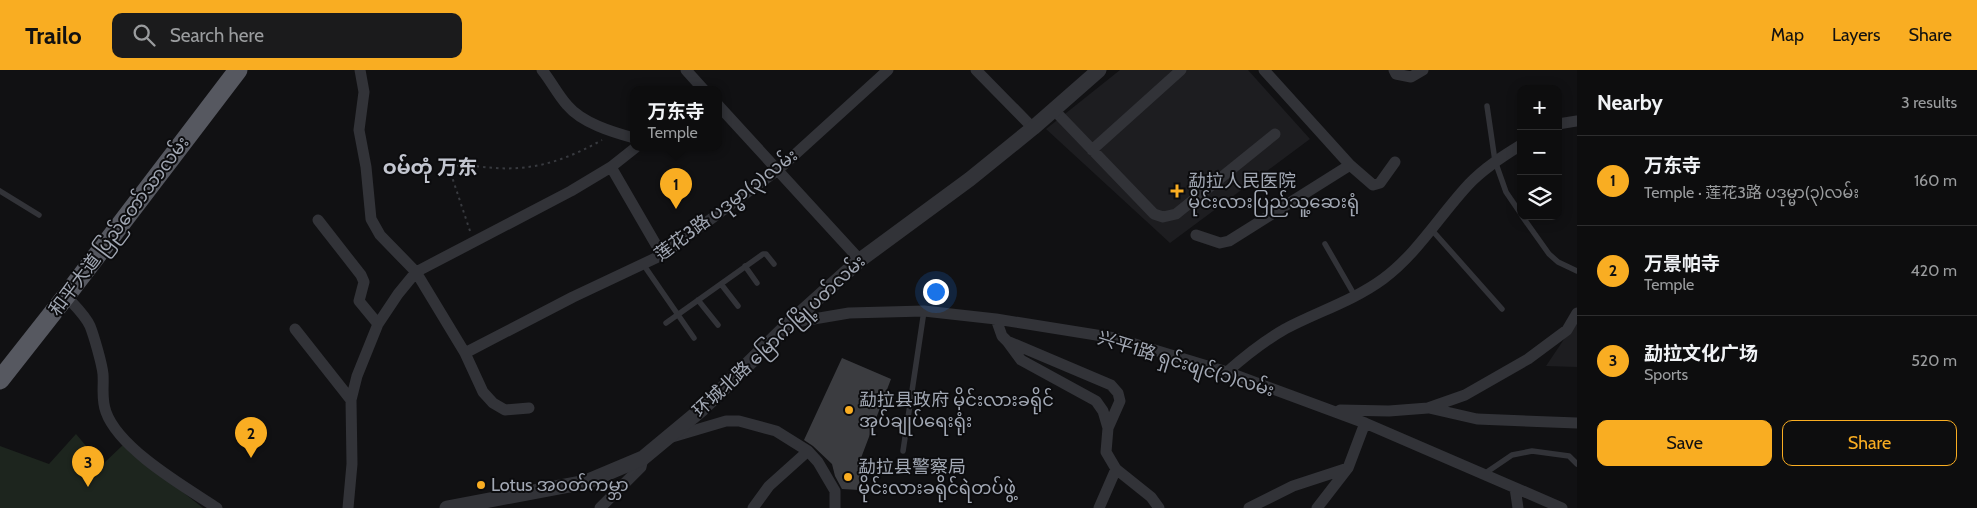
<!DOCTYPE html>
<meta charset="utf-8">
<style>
:root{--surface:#0d0d0e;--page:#1b1b1c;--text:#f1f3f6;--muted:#9a9c9e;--line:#2d2d2e;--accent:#f9ad22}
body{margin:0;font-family:Cabin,"Noto Sans SC","Noto Sans Myanmar",sans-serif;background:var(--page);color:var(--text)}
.controls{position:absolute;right:15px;top:15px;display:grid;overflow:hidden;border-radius:10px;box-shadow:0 2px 12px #0003}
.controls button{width:45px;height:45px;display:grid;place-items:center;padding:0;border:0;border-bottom:1px solid var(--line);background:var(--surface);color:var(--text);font:25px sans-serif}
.you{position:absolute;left:935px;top:221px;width:18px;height:18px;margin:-12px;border:4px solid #fff;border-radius:50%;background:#1a73e8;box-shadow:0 0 0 8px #1a73e833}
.badge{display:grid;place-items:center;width:32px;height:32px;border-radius:50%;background:var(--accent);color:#111;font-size:16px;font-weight:700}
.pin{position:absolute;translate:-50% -41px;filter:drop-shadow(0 1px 2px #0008)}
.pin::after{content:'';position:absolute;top:26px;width:18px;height:15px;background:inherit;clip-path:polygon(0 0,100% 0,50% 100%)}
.popup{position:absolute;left:630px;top:16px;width:92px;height:65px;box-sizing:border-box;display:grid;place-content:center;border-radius:10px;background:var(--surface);filter:drop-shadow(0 1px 4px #0005);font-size:16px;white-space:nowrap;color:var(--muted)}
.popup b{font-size:19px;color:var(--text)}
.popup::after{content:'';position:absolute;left:50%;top:100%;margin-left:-10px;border:10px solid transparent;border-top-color:var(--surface)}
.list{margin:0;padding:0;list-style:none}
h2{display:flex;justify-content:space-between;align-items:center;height:65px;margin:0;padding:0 20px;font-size:21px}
h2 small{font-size:16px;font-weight:400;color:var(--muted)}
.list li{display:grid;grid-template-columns:32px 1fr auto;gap:15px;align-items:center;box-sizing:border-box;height:90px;padding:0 20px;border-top:1px solid var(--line)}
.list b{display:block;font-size:19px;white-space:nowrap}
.list p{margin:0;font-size:16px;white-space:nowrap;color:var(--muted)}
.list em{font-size:16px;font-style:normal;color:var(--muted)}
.actions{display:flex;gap:10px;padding:15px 20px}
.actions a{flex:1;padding:11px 0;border:1px solid var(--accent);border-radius:10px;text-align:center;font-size:18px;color:var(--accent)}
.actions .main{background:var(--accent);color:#111}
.icon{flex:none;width:28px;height:28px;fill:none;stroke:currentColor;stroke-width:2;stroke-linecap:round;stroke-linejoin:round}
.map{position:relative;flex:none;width:1577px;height:438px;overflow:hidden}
header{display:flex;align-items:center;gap:30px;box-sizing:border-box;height:70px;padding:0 25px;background:var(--accent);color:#111}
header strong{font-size:24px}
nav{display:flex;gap:28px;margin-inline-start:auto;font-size:18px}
.search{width:350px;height:45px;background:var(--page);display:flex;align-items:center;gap:12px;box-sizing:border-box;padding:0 18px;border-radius:10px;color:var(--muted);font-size:19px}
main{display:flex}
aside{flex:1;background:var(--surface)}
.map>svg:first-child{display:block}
.built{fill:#1d1d20}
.green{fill:#1d251e}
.building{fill:#3b3c40}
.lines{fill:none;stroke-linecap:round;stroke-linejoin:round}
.path{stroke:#383a3f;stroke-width:2;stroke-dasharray:2.5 4;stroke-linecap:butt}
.service{stroke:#323338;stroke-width:5.5}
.minor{stroke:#323338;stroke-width:11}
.tertiary{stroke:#323338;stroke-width:15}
.trunk{stroke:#565860;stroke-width:19}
.poi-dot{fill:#f9ad22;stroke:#0c0c0e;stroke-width:2}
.labels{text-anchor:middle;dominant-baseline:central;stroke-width:4;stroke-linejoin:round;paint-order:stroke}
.poi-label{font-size:18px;fill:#a2a8b4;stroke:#0c0c0e;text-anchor:start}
.street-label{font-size:18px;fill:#a2a8b4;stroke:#0c0c0e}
.quarter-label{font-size:20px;font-weight:bold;fill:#c3c6d0;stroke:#0c0c0e}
</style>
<header>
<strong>Trailo</strong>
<div class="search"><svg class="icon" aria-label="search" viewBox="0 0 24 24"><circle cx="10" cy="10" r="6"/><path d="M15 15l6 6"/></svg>Search here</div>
<nav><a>Map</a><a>Layers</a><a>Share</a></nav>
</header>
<main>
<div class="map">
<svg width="1577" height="438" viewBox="0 0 1577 438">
<rect width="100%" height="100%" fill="#111113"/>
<path class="built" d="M1120,0h128l62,69 -140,104 -124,-114z
M1577,250v47l-31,-1z"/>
<path class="green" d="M76,364l26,31 21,-20 80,63h-203v-62l49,18z"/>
<path class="building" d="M842,288l49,21 -30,79 -2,32 -17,-1 -7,-13 -3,-12 -19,-18 -9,-6z"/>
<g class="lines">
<path class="path" d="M470,161l-18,-54v-9c11,-5 19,-2 31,-1 11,1 23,2 35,1 31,-2 57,-13 84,-28"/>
<path class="service" d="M1487,36l8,55 11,31 15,22
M0,121l39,24
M1522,146l27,38 9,8 19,9
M1431,159l71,80
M1325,174l30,52
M643,194l51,74
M745,196l12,17
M721,214l17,22
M698,230l20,25
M666,253l97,-69h3l8,10
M903,381l21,-140
M1484,404l28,-19 20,-4 37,5 8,8"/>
<path class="minor" d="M542,0c9,11 16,25 25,35 15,18 45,27 67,33
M686,0l18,20
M976,0l57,58
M1264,0l86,95 23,20 7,-2 15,-21
M1394,0l2,4 15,3 12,-7
M718,35l142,155
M1054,40l100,104 9,3 13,-3 99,-80
M1558,54l19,-3
M1092,80l89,-80
M611,97l51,88
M318,150l43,55 3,7 -5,19 19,23
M1196,165l24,8 9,-2 121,-76
M66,226c8,9 19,19 24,30 4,10 12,38 13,48 1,13 -2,25 3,38 13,37 79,75 111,96
M996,249l6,17 5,5 104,44 7,8 2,8 -12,27 -2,24 10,17 35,28 8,11
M790,253l59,-10 75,-2 72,8 119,19 112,34 138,51 197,85
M295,259l56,71
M1007,271l14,19 75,41 7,10 5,17
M465,283l108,-56 89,-42 117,-86 109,-99
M1227,302c18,-16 37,-31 58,-43 32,-17 68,-28 98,-50 34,-25 57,-64 86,-95 15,-16 34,-28 52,-39
M529,338l-24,2 -12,-7 -10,-11 -18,-39 -49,-81 155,-81 40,-24 24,-19
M1429,338l48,11 100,4
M1340,340l49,1 39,-3 37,-13 63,-36 39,-29 10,-17
M672,367l54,-16h13l37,10 32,20 10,11 17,29v17
M1515,418l3,20
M348,438l4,-44 -1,-64 6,-24 21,-52 20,-30 18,-22 -36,-37 -9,-16 -5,-52 -7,-37 5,-38 -4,-22
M600,438l41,-41 2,-9
M753,438l16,-22 39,-35
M1099,438l17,-39
M1249,438l44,-22 55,-18
M1317,438l31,-40 17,-45"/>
<path class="tertiary" d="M447,438l139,-26 57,-24 59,-49 88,-86 70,-63 110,-81 63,-51 66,-58"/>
<path class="trunk" d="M0,310l66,-84 172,-226"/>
</g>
<g class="poi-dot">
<path d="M1174.5 113.5h5v5h5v5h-5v5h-5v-5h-5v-5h5z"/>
<circle cx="849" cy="340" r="5"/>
<circle cx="848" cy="407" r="5"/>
<circle cx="481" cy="415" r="5"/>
</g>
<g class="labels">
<g class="poi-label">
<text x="1188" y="111">勐拉人民医院<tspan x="1188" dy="21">မိုင်းလားပြည်သူ့ဆေးရုံ</tspan></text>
<text x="859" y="330">勐拉县政府 မိုင်းလားခရိုင်<tspan x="859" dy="21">အုပ်ချုပ်ရေးရုံး</tspan></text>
<text x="858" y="397">勐拉县警察局<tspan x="858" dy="21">မိုင်းလားခရိုင်ရဲတပ်ဖွဲ့</tspan></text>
<text x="491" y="415">Lotus အဝတ်ကမ္ဘာ</text>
</g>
<g class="street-label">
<text transform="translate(726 135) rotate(-37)">莲花3路 ပဒုမ္မာ(၃)လမ်း</text>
<text transform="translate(119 156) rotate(-53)">和平大道 ပြည်တော်သာလမ်း</text>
<text transform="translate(779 266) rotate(-43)">环城北路 မြောက်မြို့ပတ်လမ်း</text>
<text transform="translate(1186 294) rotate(17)">兴平1路 ရှင်းဖျင်(၁)လမ်း</text>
</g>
<g class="quarter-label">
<text x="430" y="97">ဝမ်တုံ 万东</text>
</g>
</g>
</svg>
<div class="controls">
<button>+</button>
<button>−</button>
<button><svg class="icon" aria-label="layers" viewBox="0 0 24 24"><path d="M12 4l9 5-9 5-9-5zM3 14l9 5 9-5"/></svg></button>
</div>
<div class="you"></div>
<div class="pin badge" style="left:676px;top:139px">1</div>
<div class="popup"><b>万东寺</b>Temple</div>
<div class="pin badge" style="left:251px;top:388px">2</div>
<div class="pin badge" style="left:88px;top:417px">3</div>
</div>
<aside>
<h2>Nearby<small>3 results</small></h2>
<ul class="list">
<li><span class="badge">1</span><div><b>万东寺</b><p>Temple · 莲花3路 ပဒုမ္မာ(၃)လမ်း</p></div><em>160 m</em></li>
<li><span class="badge">2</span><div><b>万景帕寺</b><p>Temple</p></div><em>420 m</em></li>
<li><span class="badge">3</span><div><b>勐拉文化广场</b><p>Sports</p></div><em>520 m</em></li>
</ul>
<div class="actions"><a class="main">Save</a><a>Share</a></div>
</aside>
</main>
